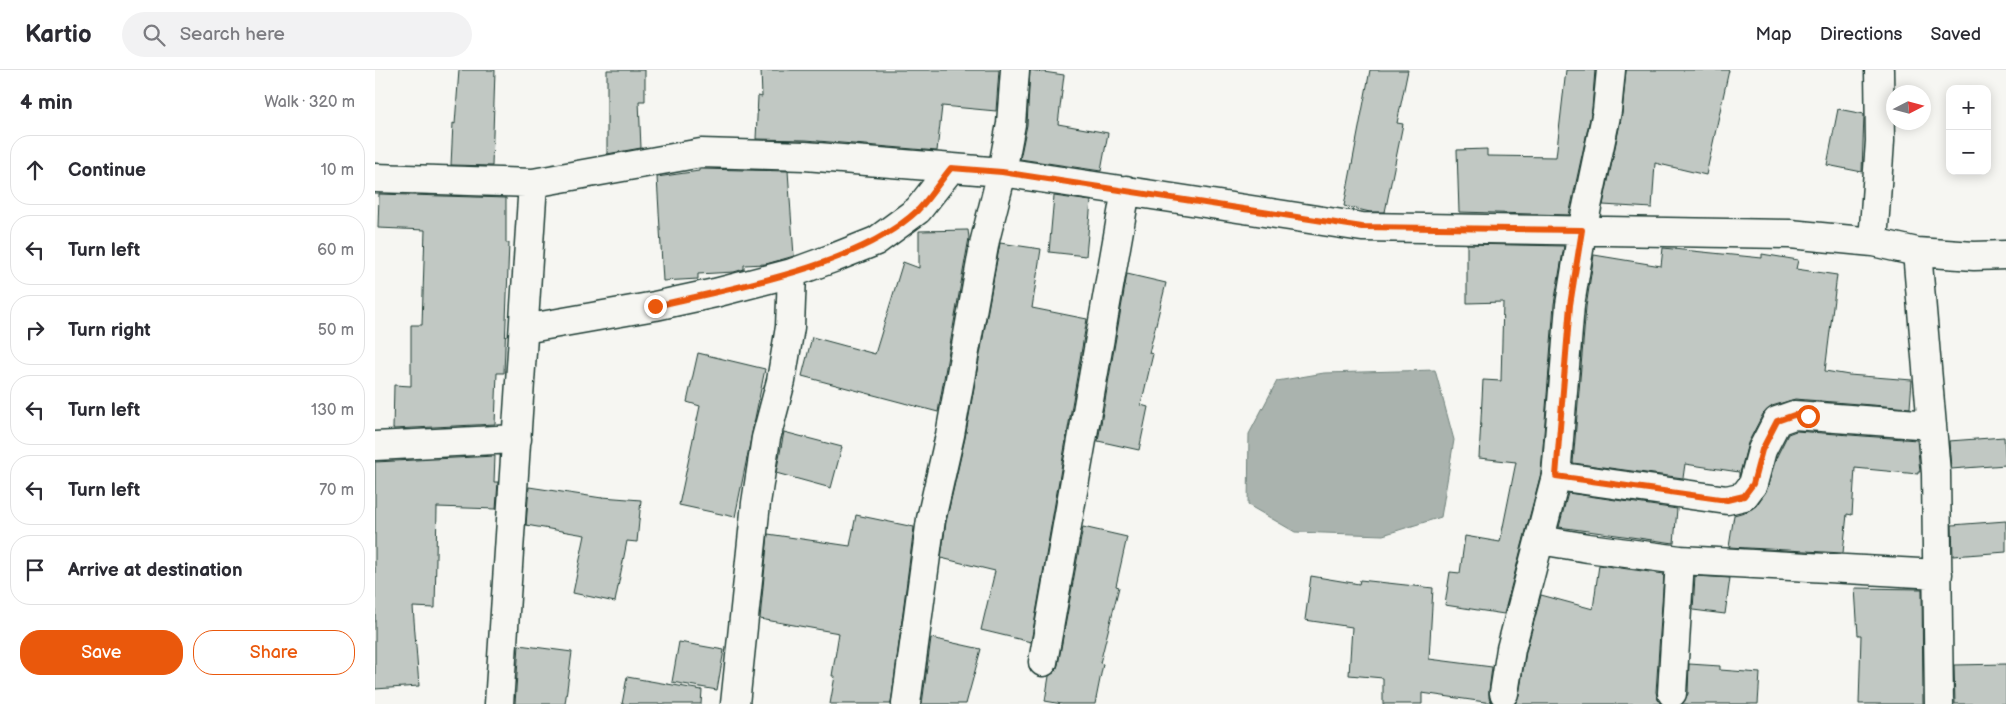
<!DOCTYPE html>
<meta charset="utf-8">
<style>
:root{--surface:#fff;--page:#f2f2f3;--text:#2b2b33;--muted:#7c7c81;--line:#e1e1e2;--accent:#ea580c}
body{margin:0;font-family:"Balsamiq Sans",sans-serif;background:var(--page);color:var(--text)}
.controls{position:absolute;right:15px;top:15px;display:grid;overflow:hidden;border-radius:10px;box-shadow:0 2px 12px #0003}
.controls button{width:45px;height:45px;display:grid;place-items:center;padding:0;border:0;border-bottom:1px solid var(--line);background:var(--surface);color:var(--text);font:25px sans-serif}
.compass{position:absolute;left:1511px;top:15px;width:45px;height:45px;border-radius:50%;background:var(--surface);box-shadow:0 2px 12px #0003;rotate:84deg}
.stop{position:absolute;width:15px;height:15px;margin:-11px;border:4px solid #ea580c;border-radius:50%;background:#fff}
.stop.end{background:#ea580c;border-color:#fff;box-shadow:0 1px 5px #0008}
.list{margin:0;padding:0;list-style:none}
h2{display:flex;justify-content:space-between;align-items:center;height:65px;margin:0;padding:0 20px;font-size:21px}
h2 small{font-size:16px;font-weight:400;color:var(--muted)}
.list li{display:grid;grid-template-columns:32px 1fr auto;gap:15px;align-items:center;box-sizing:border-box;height:70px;margin:0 10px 10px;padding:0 10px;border:1px solid var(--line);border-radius:20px}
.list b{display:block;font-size:19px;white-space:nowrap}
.list em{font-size:16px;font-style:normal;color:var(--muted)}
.actions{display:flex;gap:10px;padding:15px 20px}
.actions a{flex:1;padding:11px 0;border:1px solid var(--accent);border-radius:20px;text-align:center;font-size:18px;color:var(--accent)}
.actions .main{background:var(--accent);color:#fff}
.icon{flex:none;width:28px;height:28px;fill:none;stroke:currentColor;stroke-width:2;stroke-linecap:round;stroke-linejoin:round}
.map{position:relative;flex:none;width:1631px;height:634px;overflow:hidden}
header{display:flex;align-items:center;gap:30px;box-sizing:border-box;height:70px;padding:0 25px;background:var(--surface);border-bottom:1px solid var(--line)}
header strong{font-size:24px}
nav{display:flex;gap:28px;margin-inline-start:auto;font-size:18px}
.search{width:350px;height:45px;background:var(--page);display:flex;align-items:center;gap:12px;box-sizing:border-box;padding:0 18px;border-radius:28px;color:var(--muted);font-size:19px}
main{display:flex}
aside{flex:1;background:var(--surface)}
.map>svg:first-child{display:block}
.water{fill:#aab3ae;stroke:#72847d}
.building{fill:#c1c8c3;stroke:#1f3d34}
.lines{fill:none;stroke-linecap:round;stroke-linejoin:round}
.minor-casing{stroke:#1f3d34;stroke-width:31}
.minor{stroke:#f6f6f2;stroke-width:28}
.route{stroke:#ea580c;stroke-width:6}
</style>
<header>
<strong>Kartio</strong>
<div class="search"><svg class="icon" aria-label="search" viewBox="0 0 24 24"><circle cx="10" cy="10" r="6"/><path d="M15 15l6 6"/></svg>Search here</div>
<nav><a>Map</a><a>Directions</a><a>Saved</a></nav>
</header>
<main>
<aside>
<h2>4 min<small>Walk · 320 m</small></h2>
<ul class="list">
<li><svg class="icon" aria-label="ahead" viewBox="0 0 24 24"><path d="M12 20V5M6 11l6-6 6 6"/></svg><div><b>Continue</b></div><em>10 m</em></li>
<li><svg class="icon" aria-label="left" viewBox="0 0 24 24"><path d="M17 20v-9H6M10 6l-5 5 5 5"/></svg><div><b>Turn left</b></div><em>60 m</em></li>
<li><svg class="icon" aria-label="right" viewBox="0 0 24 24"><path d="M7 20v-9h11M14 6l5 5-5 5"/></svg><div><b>Turn right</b></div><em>50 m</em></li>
<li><svg class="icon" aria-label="left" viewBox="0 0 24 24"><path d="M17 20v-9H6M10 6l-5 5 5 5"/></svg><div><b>Turn left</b></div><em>130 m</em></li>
<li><svg class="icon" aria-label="left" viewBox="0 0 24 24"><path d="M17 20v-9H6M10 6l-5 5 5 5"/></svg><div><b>Turn left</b></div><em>70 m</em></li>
<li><svg class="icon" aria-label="arrive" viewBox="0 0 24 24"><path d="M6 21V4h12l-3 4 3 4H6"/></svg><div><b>Arrive at destination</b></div></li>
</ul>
<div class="actions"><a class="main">Save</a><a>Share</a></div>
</aside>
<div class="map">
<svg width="1631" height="634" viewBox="0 0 1631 634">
<rect width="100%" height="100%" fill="#f6f6f2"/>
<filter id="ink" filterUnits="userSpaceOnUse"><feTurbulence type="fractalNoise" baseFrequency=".02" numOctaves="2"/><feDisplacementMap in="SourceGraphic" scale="10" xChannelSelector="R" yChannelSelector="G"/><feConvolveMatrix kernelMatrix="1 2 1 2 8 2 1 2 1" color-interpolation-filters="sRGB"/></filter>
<g filter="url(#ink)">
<path class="water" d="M1060,300l19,70 -13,77 -58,18 -88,-3 -47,-27 1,-71 28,-53 47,-8z"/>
<path class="building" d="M84,0h36l-3,96 -41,-1 2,-42 2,1z
M232,0h38v31h-6l2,47 -34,6z
M386,0h238l-3,41 -54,-5 -5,45 -131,-11 -50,-1 2,-43 4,1z
M655,0l34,5 -6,49 50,9 -7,38 -81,-12 7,-34z
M995,0h38l-11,53 6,1 -18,88h-15l-26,-6z
M1191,0h29l-3,39 -23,106 -110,-3 -2,-62 30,-1v7l69,1z
M1251,0h103l-23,105 -51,-12 -3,45 -49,-3 19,-91z
M1463,39l26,5 -2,58 -35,-7z
M324,99l89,2 6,85 -28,8 -22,1v4l-10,3 -36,2v5l-35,2 -6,-104 42,-6z
M4,124l127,4v45h3l-5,130h-7l-2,51 -102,5 1,-44 17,1v-61h11l3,-95 -47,-2z
M679,126l37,5 -5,55 -37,-4z
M593,160l1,8 -31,174 -136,-36 10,-39 63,17 28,-92 16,6v-37z
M625,173l41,6 -9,59 55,11 -56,323 -50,-12 14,-59 -54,-13 5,-36 19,-84z
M1092,174l97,2 -10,58 -13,169 -37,141 -59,-9 5,-33 10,1 5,-37 35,6 16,-80 -37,-4 4,-78 18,1 2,-79 -36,1z
M1288,178l99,10v-4l36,6 -2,9 41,6 -12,96 24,4 63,5 -2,28 -115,-9 -23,7 -9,8 -15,29 -9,34v-5l-54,-8 -2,14 -110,-15 13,-156 8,-52 67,11z
M752,204l39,9 -17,70 4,1 -12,51 7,2 -9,43 -41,-9z
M323,283l67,16 -30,148 -56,-12 21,-99 -13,-4z
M1421,361l121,9 3,32h-2v2l-63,-6 -3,47 -5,-1 -4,39 -114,-6 5,-32 14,-4 8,-5 9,-13 12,-37 11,-22z
M409,362l58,15 -11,41 -55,-15z
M1629,367l2,28 -55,4 -2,-28z
M120,386l-1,26h4l-2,27 -59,-2 -2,101 -22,-1 6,79 -44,3v-227z
M154,417l73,11v-1l39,3 -4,42 -10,-1 -12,61 -42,-9 12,-58 -59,-10z
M1193,423l109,16 -3,34 -115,-16z
M481,445l58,12 -23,177h-61l5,-28h-3l7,-43 -79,-14 8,-85 82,12z
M1631,451v31l-53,4 -1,-31z
M708,457l44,10 -11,49 3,1 -19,76 3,1 -8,40h-33l-17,-3 4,-25 6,-4 3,-7z
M1224,495l65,9 -8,118 2,8 3,4h-146l4,-9 7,-43 15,-57 52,14z
M936,506l48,8 1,-4 73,8 -4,71 63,8 -3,24v7l3,5 -70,-10v11h-39v-26l-34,-3 3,-48 -47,-7z
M1320,506l35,2 -5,36 -32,-4z
M1480,518l67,1 1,115h-64l2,-69h-3z
M556,568l50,11 -15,55h-44z
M304,572l45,8 -7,40 -45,-8z
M144,575l53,7 -7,52h-50z
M1314,594l31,2v4l40,3 -2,31h-76l6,-10z
M1631,594v40h-51l-1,-39z
M252,607l75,13 -1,14h-79z"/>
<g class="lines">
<g class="minor-casing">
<path id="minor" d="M0,108l158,5
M1498,172l7,-101 -1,-71
M1542,182l19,221 3,231
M149,259l131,-23 60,-13 77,-20 44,-16 40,-16 42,-31 33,-42
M0,376l142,-7
M1181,406l171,24 17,-4 9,-12 9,-34 15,-29 17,-6 138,10
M1165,470l48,8 92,12 -8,133
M1305,490l258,14
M668,592l83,-472
M1129,623l7,-44 45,-173 14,-171 12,-74 25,-120 4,-41
M124,634l34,-521 168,-30 104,3 197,16 360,55 428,7 83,8 44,10 57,4 32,-1
M360,634l21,-201 10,-65 15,-57 9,-54 2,-54
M531,634l25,-185 19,-84 35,-195 17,-68 9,-48 4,-54"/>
</g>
<use href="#minor" class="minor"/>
</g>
</g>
<g class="lines" filter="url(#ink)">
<path class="route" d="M280,236c79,-18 204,-40 263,-96 12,-12 22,-29 33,-42l51,4 360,55 220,3 -12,75 -14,171 171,24 17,-4 9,-12 9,-34 15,-29 17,-6 14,1"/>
</g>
</svg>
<div class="controls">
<button>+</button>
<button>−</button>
</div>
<svg class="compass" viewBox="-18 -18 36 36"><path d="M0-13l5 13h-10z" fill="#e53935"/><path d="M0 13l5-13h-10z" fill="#7c7c81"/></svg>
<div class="stop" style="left:1433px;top:346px"></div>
<div class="stop end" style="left:280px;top:236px"></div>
</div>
</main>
